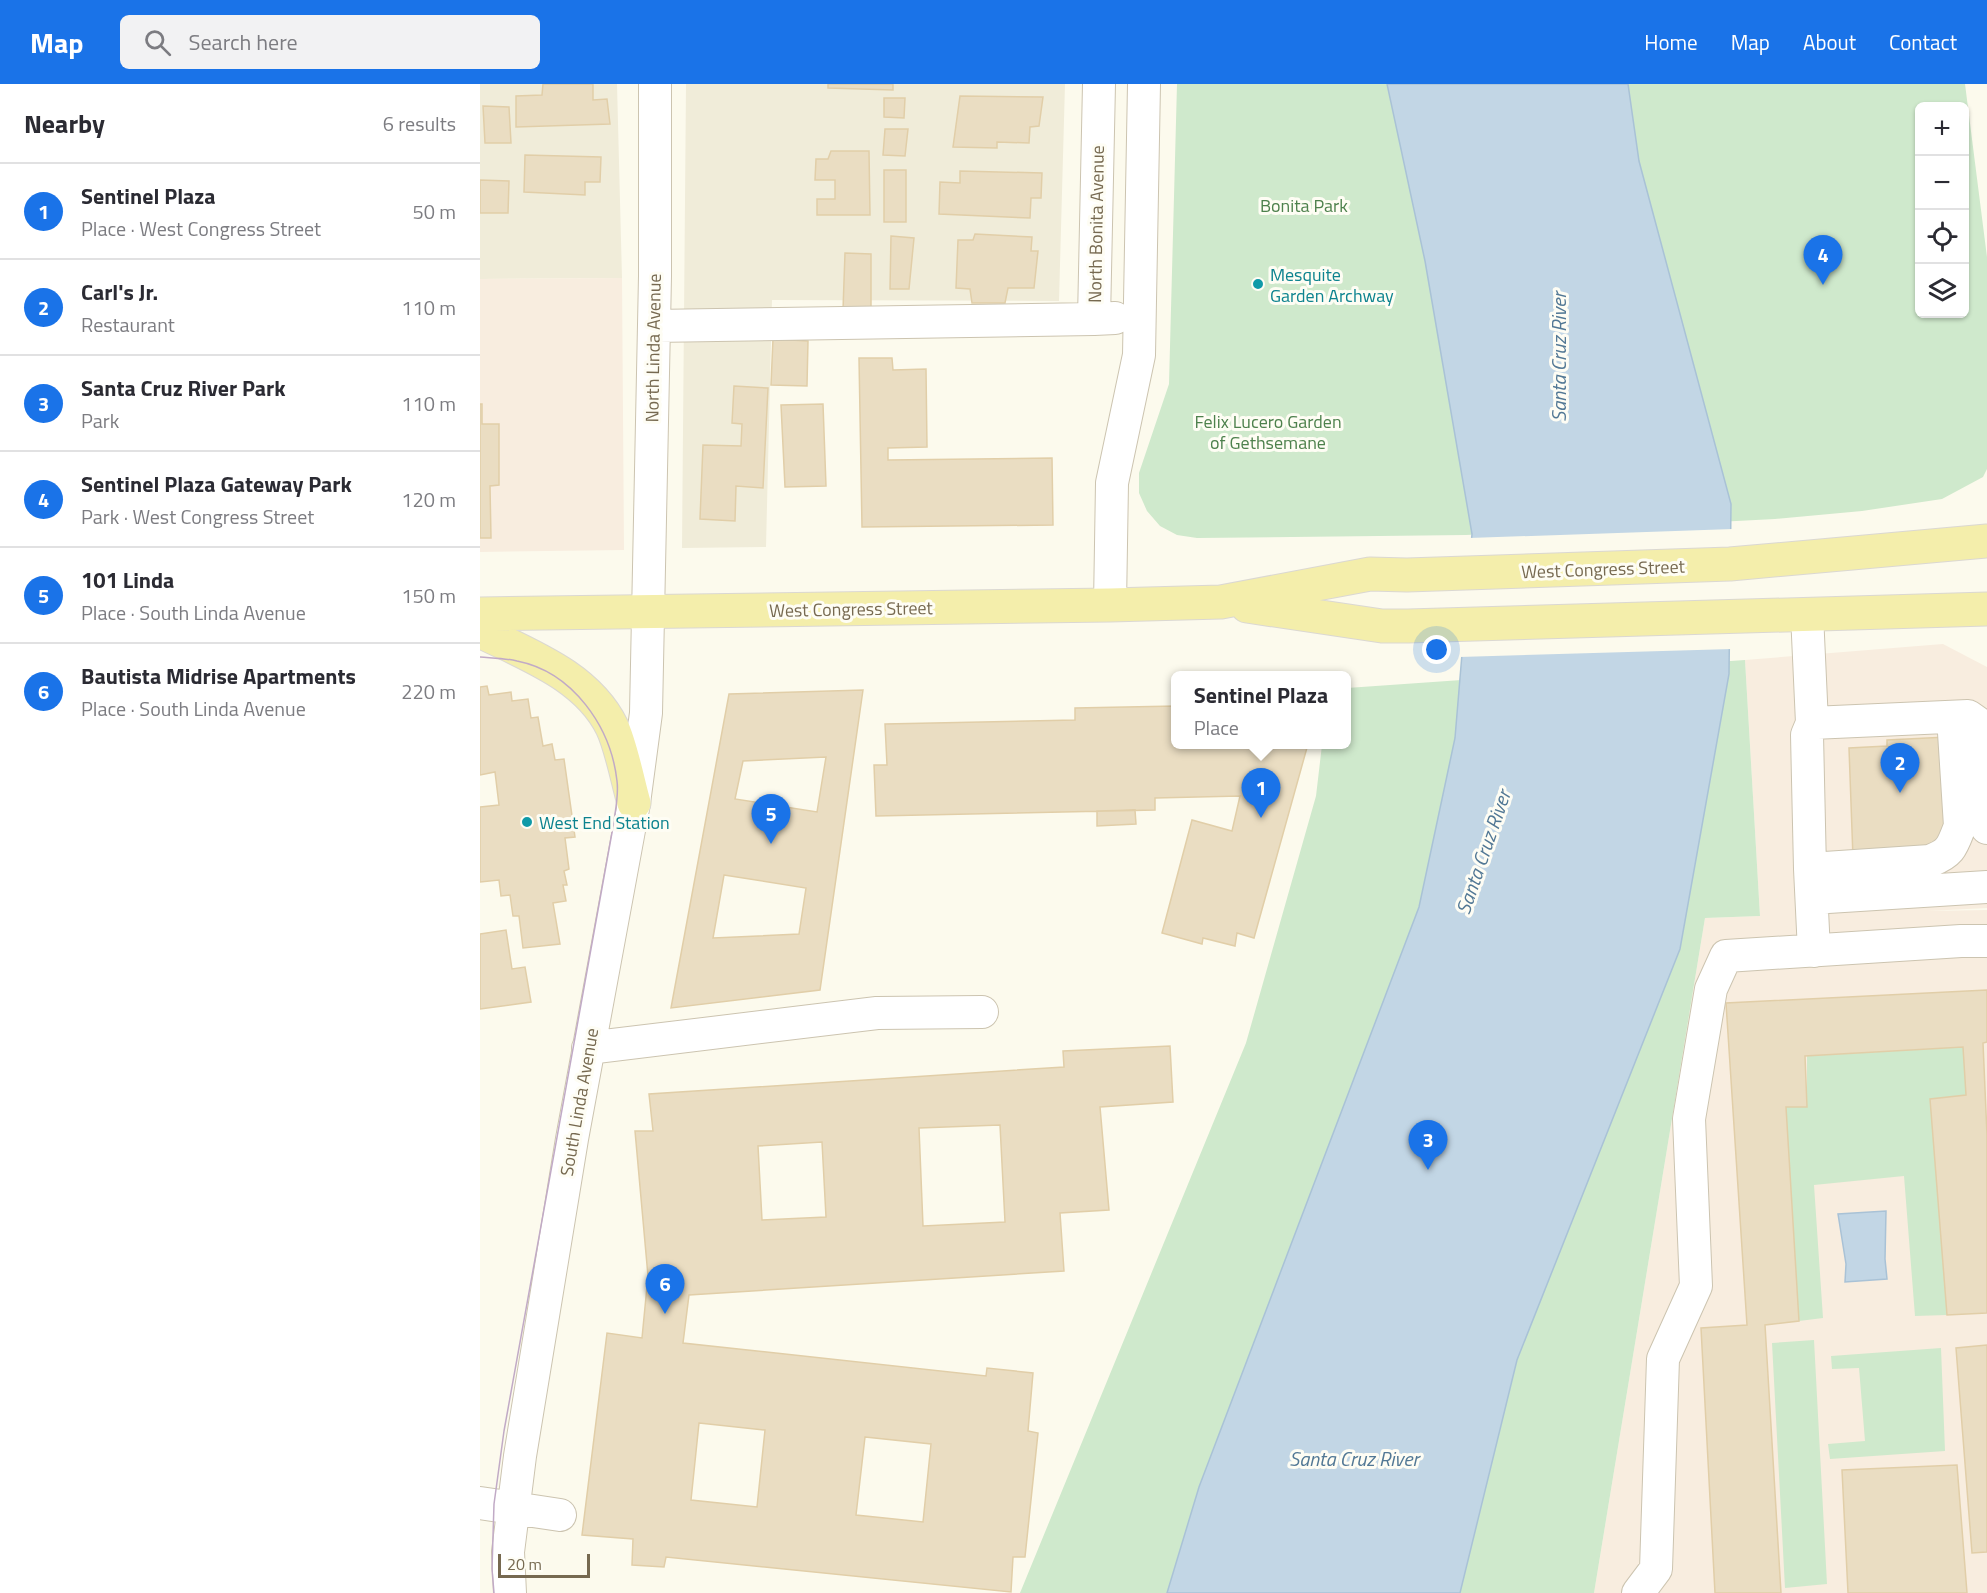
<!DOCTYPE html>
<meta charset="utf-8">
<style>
:root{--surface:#fff;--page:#f2f2f3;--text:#2b2b33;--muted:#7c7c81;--line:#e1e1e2;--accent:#1a73e8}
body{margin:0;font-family:"Titillium Web",sans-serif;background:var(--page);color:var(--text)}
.controls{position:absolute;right:18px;top:18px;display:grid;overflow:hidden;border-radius:9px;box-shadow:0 2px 4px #0004}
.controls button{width:54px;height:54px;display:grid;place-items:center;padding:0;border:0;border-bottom:2px solid var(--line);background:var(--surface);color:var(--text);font:30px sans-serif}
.scale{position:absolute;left:18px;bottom:15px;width:92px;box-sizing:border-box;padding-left:6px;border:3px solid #766950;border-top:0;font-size:16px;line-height:21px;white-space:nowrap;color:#766950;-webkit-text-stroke:4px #fefdf4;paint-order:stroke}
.you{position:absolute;left:957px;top:566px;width:21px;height:21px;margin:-15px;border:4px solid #fff;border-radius:50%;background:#1a73e8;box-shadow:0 0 0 9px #1a73e833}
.badge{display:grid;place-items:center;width:39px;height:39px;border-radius:50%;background:var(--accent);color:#fff;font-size:20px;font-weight:700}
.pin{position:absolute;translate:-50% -50px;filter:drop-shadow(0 2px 3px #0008)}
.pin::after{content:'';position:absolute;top:32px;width:21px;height:18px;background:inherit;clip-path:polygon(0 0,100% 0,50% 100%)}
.popup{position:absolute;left:691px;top:587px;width:180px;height:78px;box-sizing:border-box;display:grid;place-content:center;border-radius:9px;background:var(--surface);filter:drop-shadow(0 2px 4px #0005);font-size:20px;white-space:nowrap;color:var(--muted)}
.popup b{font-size:22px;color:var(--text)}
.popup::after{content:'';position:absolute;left:50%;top:100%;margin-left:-12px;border:12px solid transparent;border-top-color:var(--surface)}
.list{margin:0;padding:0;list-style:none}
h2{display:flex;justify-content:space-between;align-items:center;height:78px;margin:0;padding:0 24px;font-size:26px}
h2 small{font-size:20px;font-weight:400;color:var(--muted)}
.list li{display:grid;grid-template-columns:39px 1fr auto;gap:18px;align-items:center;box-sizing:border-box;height:96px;padding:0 24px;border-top:2px solid var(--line)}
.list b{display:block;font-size:22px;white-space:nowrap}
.list p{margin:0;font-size:20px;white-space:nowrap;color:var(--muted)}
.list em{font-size:20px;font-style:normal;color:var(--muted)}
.icon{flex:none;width:33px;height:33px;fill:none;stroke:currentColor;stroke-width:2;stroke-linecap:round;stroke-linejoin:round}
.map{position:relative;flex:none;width:1507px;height:1509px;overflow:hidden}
header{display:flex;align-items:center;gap:36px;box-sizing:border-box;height:84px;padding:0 30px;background:var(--accent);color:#fff}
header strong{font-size:28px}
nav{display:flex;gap:33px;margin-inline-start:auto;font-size:21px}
.search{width:420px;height:54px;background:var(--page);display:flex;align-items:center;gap:15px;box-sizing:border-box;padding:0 21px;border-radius:9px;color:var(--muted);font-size:22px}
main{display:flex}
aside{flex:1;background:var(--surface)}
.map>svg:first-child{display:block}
.residential{fill:#f0ecd9}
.commercial{fill:#f8eddf}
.green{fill:#cfe9cc;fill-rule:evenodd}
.water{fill:#c2d6e5;stroke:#a9c2d6;stroke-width:1.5}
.pier{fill:#fcfaed}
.building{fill:#eaddc2;stroke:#e1cea8;stroke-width:1.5;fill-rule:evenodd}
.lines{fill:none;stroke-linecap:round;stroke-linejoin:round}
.minor-casing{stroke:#ccc4b0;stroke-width:34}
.major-casing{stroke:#dbd8d2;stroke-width:35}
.minor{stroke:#fff;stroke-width:32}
.major{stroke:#f4eeab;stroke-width:33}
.tram{stroke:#c1aac6;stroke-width:1.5}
.culture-dot{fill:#0f9aa8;stroke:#fefdf4;stroke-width:2}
.labels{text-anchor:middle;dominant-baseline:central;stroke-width:6;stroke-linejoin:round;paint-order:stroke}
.park-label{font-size:18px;fill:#4d814c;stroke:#fefdf4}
.street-label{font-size:18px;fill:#766950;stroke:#fefdf4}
.culture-label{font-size:18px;fill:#0d838f;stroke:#fefdf4;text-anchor:start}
.water-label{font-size:20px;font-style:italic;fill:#527895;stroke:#fefdf4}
</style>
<header>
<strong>Map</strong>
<div class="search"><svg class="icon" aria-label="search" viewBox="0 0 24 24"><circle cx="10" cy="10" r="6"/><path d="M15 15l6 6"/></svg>Search here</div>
<nav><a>Home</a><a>Map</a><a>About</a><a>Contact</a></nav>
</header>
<main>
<aside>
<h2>Nearby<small>6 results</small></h2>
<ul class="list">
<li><span class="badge">1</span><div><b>Sentinel Plaza</b><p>Place · West Congress Street</p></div><em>50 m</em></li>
<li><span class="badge">2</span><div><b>Carl's Jr.</b><p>Restaurant</p></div><em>110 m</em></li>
<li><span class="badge">3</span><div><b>Santa Cruz River Park</b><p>Park</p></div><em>110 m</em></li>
<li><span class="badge">4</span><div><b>Sentinel Plaza Gateway Park</b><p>Park · West Congress Street</p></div><em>120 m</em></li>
<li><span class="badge">5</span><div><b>101 Linda</b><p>Place · South Linda Avenue</p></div><em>150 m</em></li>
<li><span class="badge">6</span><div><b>Bautista Midrise Apartments</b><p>Place · South Linda Avenue</p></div><em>220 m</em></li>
</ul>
</aside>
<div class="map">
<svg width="1507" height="1509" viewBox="0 0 1507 1509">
<rect width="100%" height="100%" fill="#fcfaed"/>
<path class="residential" d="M0,0h137l5,194 -142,1z
M206,0h379l-6,217 -287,-1 -6,247 -84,1z"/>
<path class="commercial" d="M142,194l2,272 -144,2v-273z
M1463,560l44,23v241l-60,3 60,-1v683h-393l111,-675 55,-2 -15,-256z"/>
<path class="green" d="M697,0h788l22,173v212l-4,8 -41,22 -80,12 -87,8 -309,16 -269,3 -20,-3 -17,-9 -13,-15 -8,-18v-20l30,-89zM1440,22h44v208h-44z
M1265,576l15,256 -55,2 -111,675h-574l226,-550 70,-247 6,-51 24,-1 1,-56z
M1483,963l3,48 -35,4 16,216 -32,1 -11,-140 -90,9 9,133 -24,3 -13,-214 21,-1v-50z
M1334,1256l13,244 -42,4 -13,-245z
M1461,1264l4,103 -115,8 -2,-15 37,-3 -6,-73 -27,1 -1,-13z"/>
<path class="water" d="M907,0h241l11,77 92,343 -2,170 -49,275 -163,411 -57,233h-293l32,-106 220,-580 36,-169 17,-204 -47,-273z
M1406,1127l-1,48 2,20 -42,3 1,-18 -8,-50z"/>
<path class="pier" d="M1253,445l-1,120 -273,8 10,-119z"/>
<path class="building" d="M63,0h50v16l14,-1 3,25 -94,3v-31l26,-1z
M348,0h65v6l-65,-2z
M480,12l83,1 -4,29 -9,1 -1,16 -32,-1v6l-44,-1z
M404,14h21l-1,20 -20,-1z
M3,22l26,1 2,36h-26z
M405,45h23l-3,27 -22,-1z
M351,67h38l1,64h-53v-16h18v-19h-20l1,-21h12z
M45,71l76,2 -1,25h-15v13l-61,-3z
M404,86h22v52h-22z
M480,87l82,2 -1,25h-10l-1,20 -91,-4 1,-32 20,1z
M0,96l29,1 -1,32h-28z
M495,150l57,3 -1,14h7l-4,37h-26l-3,15h-33l-2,-14 -14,-1 2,-48h15z
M411,152l23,2 -5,51h-19z
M365,169l26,1v57l-28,-1z
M293,255l35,2 -1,45 -36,-1z
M379,274h33l1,12 33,-1 1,78 -39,1v12l164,-2 1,67 -191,2z
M254,302l34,2 -5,100 -27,-2 -1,35 -35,-2 3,-74 38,1 1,-22 -10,-1z
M0,320h2v20h17v61l-9,1 1,52h-11z
M343,320l3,82 -41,1 -4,-82z
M7,602l2,9 22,-3 1,9 16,-2 3,19 7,-1 5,29 9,-2 3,16 9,-1 11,78 -10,1 4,31 -5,2 3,14h-4l3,16 -13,2 7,41 -37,4 -4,-32h-6l-3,-21 -9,1 -2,-16 -19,2v-75l19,-2 -4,-33 -15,3v-88z
M383,606l-43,300 -149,18 58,-314zM346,673l-9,55 -82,-13 8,-38zM244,791l82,13 -7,46 -86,4z
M696,622v38h132l-54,194 -17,-5 -2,13 -32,-8 -1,6 -40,-11 30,-113 40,11 8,-35 -85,2v12l-279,6 -2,-51h13l-2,-41 190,-4v-12z
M1467,653l-3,102 -3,12 -88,7 -4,-110 38,-2v-6z
M655,726l1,14 -39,2v-15z
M26,846l6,39 13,-2 6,35 -51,7v-75z
M1507,906v52l-4,1 4,92v178l-40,2 -17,-216 36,-4 -3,-48 -158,9 2,51h-21l13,214 -34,4 16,268h-66l-14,-265 46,-3 -21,-322z
M690,962l3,56 -73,5 9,103 -49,3 4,58 -375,24 -6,48 303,33 1,-8 46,5 -5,58 10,2 -13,124h-12l-2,35 -345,-35 -2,10 -32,-2 1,-26 -51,-4 25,-202 35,5 6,-62 -13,-145h18l-4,-37 415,-27 -1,-16zM520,1041l5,97 -82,4 -4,-98zM342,1058l4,75 -64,3 -4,-74zM219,1339l66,7 -8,77 -66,-7zM385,1353l66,7 -8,78 -67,-7z
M1507,1261v207l-15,1 -16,-205z
M1477,1381l10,128h-119l-6,-123z"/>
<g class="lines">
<g class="minor-casing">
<path id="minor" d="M619,0l-5,235 21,-1
M174,242l440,-7
M630,521l2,-122 27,-128 5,-271
M1327,530l5,109 -5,12 3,134 4,82
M1332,639l156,-7 13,9 6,103
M1330,785l120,-8c21,-8 22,-14 30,-35l-7,-109
M1332,814l175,-11
M108,964l289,-35 105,-1
M0,1419l80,12
M30,1509l-2,-41 12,-96 52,-317 62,-336 12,-90 9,-437v-192
M1158,1509l18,-24 7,-210 33,-73 -7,-167 22,-130 15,-33 235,-15h26"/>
</g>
<g class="major-casing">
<path id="major" d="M767,522l135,20h26l579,-17
M0,530l630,-9 111,-3 149,-28 37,1 323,-11 257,-23
M0,547c48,24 107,45 132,96 9,18 16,55 22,76"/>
</g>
<use href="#minor" class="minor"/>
<use href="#major" class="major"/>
<path class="tram" d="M0,573c12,1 25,1 37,4 56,11 94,66 100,120 2,15 -2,31 -4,46l-109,604 -10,73 -2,65 2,24"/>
</g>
<g class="culture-dot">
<circle cx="778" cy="200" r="6"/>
<circle cx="47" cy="738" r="6"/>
</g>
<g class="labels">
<g class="park-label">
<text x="824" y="121">Bonita Park</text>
<text x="788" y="337">Felix Lucero Garden<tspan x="788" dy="21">of Gethsemane</tspan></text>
</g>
<g class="street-label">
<text transform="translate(616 140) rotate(-89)">North Bonita Avenue</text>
<text transform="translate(173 264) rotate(-89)">North Linda Avenue</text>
<text transform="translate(1123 485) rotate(-2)">West Congress Street</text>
<text transform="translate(371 525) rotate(-1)">West Congress Street</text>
<text transform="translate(99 1018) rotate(-80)">South Linda Avenue</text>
</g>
<g class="culture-label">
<text x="790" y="190">Mesquite<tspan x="790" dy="21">Garden Archway</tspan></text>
<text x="59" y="738">West End Station</text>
</g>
<g class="water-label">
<text transform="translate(1078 273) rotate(-90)">Santa Cruz River</text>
<text transform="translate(1003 768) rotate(-71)">Santa Cruz River</text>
<text x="874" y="1374">Santa Cruz River</text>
</g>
</g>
</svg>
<div class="controls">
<button>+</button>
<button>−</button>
<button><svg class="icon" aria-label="locate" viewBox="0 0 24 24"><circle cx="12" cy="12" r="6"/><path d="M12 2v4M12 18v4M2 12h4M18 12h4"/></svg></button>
<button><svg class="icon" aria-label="layers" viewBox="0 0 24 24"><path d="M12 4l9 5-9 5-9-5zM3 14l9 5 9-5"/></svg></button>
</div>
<div class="scale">20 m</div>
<div class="you"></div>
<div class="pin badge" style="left:781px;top:734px">1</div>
<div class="popup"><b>Sentinel Plaza</b>Place</div>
<div class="pin badge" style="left:1420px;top:709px">2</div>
<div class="pin badge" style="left:948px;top:1086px">3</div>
<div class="pin badge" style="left:1343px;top:201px">4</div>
<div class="pin badge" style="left:291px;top:760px">5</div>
<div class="pin badge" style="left:185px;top:1230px">6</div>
</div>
</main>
